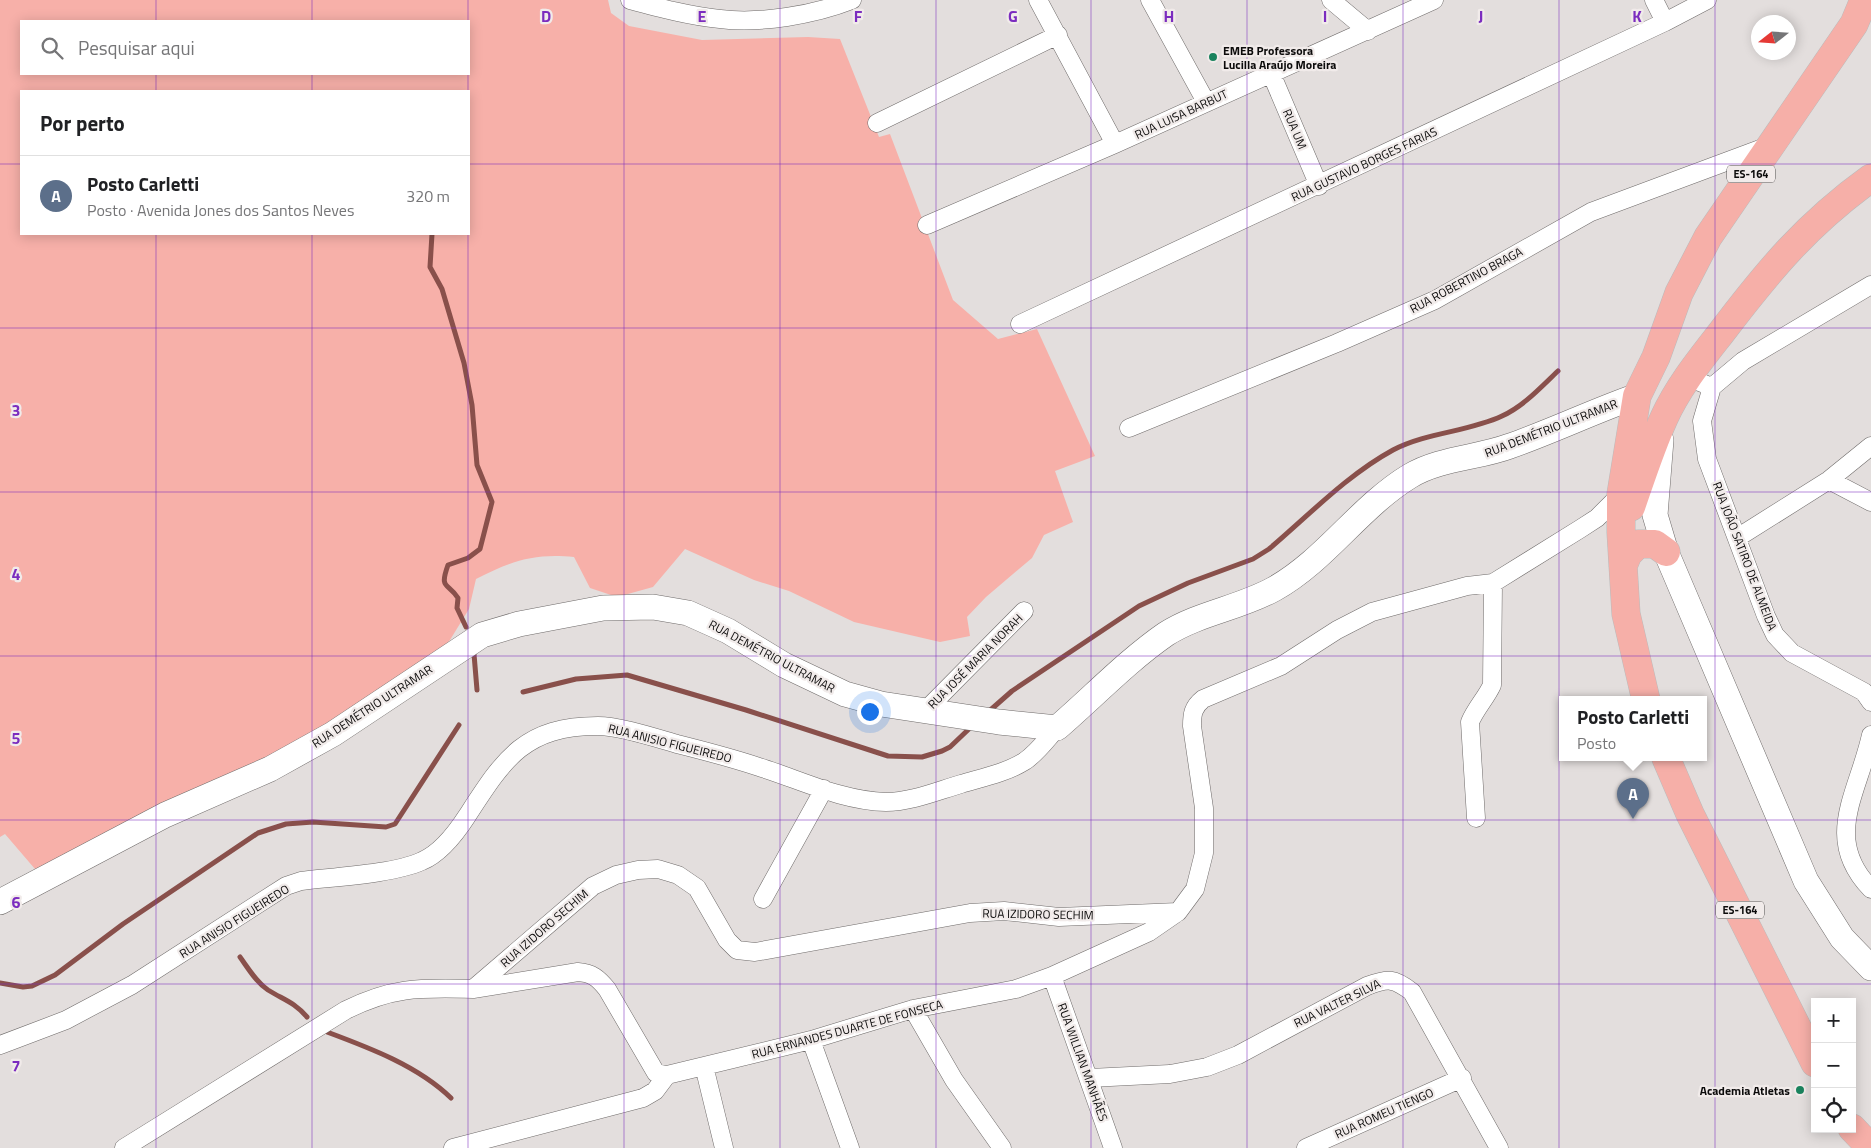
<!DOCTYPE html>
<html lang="pt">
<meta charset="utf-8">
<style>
:root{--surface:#fff;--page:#f6f6f6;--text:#202124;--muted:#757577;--line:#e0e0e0;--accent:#7c3aed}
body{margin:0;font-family:"Titillium Web",sans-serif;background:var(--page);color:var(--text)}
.controls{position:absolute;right:15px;bottom:15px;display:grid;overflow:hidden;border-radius:0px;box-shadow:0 2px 12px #0003}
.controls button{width:45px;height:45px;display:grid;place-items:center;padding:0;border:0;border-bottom:1px solid var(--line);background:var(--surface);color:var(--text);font:25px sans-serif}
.compass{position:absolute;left:1751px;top:15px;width:45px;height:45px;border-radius:50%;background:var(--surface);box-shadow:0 2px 12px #0003;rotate:253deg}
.you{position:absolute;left:869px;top:711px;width:18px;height:18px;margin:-12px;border:4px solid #fff;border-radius:50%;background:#1a73e8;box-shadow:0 0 0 8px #1a73e833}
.badge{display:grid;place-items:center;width:32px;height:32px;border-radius:50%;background:var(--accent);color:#fff;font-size:16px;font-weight:700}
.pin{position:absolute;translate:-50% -41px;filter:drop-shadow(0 1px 2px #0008)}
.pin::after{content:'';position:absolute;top:26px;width:18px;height:15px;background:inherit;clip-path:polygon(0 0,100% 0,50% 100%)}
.popup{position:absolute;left:1559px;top:696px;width:148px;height:65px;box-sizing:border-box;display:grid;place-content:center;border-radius:0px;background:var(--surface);filter:drop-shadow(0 1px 4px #0005);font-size:16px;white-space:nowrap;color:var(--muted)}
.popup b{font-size:19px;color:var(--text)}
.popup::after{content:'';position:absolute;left:50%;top:100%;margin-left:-10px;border:10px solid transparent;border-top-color:var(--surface)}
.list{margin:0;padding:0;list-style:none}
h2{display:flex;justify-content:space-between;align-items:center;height:65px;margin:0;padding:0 20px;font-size:21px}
h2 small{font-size:16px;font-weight:400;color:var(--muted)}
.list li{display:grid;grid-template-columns:32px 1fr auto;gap:15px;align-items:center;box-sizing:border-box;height:80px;padding:0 20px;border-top:1px solid var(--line)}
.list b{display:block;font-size:19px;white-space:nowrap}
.list p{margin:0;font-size:16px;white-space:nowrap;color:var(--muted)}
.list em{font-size:16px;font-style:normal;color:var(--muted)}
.icon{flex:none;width:28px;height:28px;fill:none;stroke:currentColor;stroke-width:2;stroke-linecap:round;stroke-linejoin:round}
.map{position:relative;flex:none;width:1871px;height:1148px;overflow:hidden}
.search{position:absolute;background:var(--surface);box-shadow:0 2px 12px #0003;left:20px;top:20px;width:450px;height:55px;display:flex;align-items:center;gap:12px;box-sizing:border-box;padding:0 18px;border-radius:0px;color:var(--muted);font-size:19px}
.panel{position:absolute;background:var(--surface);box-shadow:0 2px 12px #0003;left:20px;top:90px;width:450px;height:145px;border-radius:0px}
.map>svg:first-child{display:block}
.green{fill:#f7b0a9;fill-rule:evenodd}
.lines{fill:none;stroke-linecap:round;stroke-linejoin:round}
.stream{stroke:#89504b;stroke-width:5}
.street-casing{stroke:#6f6b6a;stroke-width:19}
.secondary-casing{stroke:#6f6b6a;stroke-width:26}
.highway-casing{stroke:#bbb;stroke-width:29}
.street{stroke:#fff;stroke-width:18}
.secondary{stroke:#fff;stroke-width:25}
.highway{stroke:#f6afa8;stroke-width:28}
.grid{fill:none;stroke:#7b2cbf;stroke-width:1;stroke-opacity:0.55}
.poi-dot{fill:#1a835e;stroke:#f1ebea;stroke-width:2}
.labels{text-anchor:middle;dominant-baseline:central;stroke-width:4.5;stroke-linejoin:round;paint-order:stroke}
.shield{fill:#f1ebea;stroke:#514e4e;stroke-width:1}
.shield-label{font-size:11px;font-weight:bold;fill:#0c0b0b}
.poi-label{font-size:12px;font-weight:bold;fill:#0c0b0b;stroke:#f1ebea;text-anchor:start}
.street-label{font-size:12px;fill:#0c0b0b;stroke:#f1ebea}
.grid-label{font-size:16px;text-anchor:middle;font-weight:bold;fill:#7b2cbf;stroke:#f1ebea;stroke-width:4.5;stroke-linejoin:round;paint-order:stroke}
</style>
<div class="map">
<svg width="1871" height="1148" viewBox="0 0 1871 1148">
<rect width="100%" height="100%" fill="#e3dedd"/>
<path class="green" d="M0,0h608l3,13 18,13 73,14 106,-3 32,2 39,98 11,-3 63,166 45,39 39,-10 58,127 -40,15 18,51 -29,13 -12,23 -46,39 -19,20 3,19 -30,6 -86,-20 -65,-31 -35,-11 -69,-31 -32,38 -36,10 -27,-9 -16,-31c-40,-4 -63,4 -98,22l-7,30 -19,31 -30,33 -144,86 -221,103 -20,7 -30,-35 -5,3zM21,21h448v53h-448zM21,91h448v143h-448z"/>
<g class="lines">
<path class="stream" d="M432,234l-2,33 12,22 22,74 8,42 5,60 15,37 -12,47 -12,9 -20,7c-9,25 0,17 10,33l-1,10 9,19
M474,654l3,36
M523,692l53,-13 51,-4 119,35 142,46 34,1 20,-6 8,-4 21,-20
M987,713l25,-22 127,-85 49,-23 65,-24 16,-10c39,-33 78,-74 124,-99 35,-18 75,-18 109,-34 22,-10 39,-29 56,-45
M240,957c8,11 16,25 28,33 16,10 26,12 39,27
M0,983l23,4 9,-1 23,-11 68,-51 135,-91 28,-9 27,-2 73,5 9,-3 64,-99
M327,1032c43,16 91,34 124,66"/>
<g class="street-casing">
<path id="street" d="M630,0c30,8 60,16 90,19 40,5 94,-4 132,-19
M1038,0l77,144
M1150,0l56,102
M1331,0l37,31
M1654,0l11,22
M1271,73l48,113
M877,123l181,-88
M927,225l188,-81 319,-144
M1020,324l645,-302 42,-22
M1687,377l25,10 -10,34 5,38 59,157 9,19 17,18 72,39 7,10
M1712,387l31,-26 128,-76
M1129,428l208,-85 98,-43 156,-88 180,-67
M1829,480l42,22
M1737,538l92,-58 42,-34
M925,711l99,-100
M1871,735c-13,59 -49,103 0,154
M1476,818l-6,-96c6,-14 16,-24 22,-37l1,-102
M763,899l61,-110
M1052,976l61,172
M473,989l105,-17c14,1 20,6 29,17l49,84 11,2 144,-35 102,-31 103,-20 36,-13 97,-44 29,-20 17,-23 9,-36v-45l-12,-82c0,-12 1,-19 11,-27l78,-33 56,-36 35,-18 95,-26 26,-3 87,-54 17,-11 24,-24
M913,1009l41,71 48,68
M811,1040l39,108
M0,1045l66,-25 66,-35 154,-99 15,-5c32,-4 93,-7 121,-20 19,-8 34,-28 45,-45 37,-57 57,-90 131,-90 22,0 58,12 79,18 28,7 55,14 82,23 42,13 83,34 127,35 25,0 51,-11 75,-18 20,-6 45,-11 64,-23 13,-9 22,-22 32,-33
M704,1066l20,82
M1090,1078l80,-4 37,-7 31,-12 129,-69c21,-8 27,-8 45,6l87,156
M124,1148l222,-138c48,-24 75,-22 127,-21l120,-103 23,-11 22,-5 20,-1 20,6 19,13 30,52 10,10 18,2 215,-39 34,-2 55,6 119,-5
M453,1148l190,-50 12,-7 12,-16
M1306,1148l156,-70"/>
</g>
<g class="secondary-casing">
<path id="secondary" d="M1661,440l-6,75 11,37 140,329 36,57 29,30
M0,902l165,-87 105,-46 63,-35 149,-99 37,-11 84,-16 50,-1 35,6 40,18 56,34 61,29 36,10 118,18 58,6c36,-31 70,-67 109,-94 33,-21 74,-26 108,-45 52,-29 85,-82 136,-113 30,-18 68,-18 100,-30 43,-15 84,-35 127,-50"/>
</g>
<g class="highway-casing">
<path id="highway" d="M1631,507c10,-29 20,-60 33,-89 14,-31 36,-58 57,-85 47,-62 86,-109 150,-155
M1623,566l5,-12 10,-10h17l11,8
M1646,700l-20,-86 -5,-82v-38l16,-98 19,-39 23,-64 29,-56 146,-213 10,-24
M1666,758l24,56 125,249
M1852,1128l19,20"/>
</g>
<use href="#street" class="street"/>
<use href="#secondary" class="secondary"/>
<use href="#highway" class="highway"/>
</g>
<path class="grid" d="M156,0v21M312,0v21M468,0v21M624,0v1148M780,0v1148M936,0v1148M1091,0v1148M1247,0v1148M1403,0v1148M1559,0v1148M1715,0v1148M156,74v17M312,74v17M468,74v17M0,164h21M469,164h1402M156,234v914M312,234v914M468,234v914M0,328h1871M0,492h1871M0,656h1871M0,820h1871M0,984h1871"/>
<g class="poi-dot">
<circle cx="1213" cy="57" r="5"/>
<circle cx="1800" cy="1090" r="5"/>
</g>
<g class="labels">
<g class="shield">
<rect x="1727" y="165.5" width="48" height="17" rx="4"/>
<rect x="1716" y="901.5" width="48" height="17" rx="4"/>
</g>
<g class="shield-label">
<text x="1751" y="174">ES-164</text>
<text x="1740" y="910">ES-164</text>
</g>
<g class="poi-label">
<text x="1223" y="50">EMEB Professora<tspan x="1223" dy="14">Lucilla Araújo Moreira</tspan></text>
<text x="1790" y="1090" text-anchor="end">Academia Atletas</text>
</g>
<g class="street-label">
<text transform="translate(1181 114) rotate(-25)">RUA LUISA BARBUT</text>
<text transform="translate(1295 129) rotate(67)">RUA UM</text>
<text transform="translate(1364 164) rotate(-25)">RUA GUSTAVO BORGES FARIAS</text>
<text transform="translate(1466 280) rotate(-28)">RUA ROBERTINO BRAGA</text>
<text transform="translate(1551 428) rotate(-21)">RUA DEMÉTRIO ULTRAMAR</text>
<text transform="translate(1745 556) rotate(69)">RUA JOÃO SATIRO DE ALMEIDA</text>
<text transform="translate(772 656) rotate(28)">RUA DEMÉTRIO ULTRAMAR</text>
<text transform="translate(975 661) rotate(-45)">RUA JOSÉ MARIA NORAH</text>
<text transform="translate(372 706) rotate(-33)">RUA DEMÉTRIO ULTRAMAR</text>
<text transform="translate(670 743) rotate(14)">RUA ANISIO FIGUEIREDO</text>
<text transform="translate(1038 914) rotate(1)">RUA IZIDORO SECHIM</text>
<text transform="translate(234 921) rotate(-32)">RUA ANISIO FIGUEIREDO</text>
<text transform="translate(544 928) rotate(-41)">RUA IZIDORO SECHIM</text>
<text transform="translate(1337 1003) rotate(-26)">RUA VALTER SILVA</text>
<text transform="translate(847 1029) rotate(-15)">RUA ERNANDES DUARTE DE FONSECA</text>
<text transform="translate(1083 1062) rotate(70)">RUA WILLIAN MANHÃES</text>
<text transform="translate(1384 1113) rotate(-24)">RUA ROMEU TIENGO</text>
</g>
</g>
<g class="grid-label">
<text x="546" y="22">D</text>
<text x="702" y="22">E</text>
<text x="858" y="22">F</text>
<text x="1013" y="22">G</text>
<text x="1169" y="22">H</text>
<text x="1325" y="22">I</text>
<text x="1481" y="22">J</text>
<text x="1637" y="22">K</text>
<text x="16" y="416">3</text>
<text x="16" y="580">4</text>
<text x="16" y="744">5</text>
<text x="16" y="908">6</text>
<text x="16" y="1072">7</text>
</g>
</svg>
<div class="controls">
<button>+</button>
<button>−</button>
<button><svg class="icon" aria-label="locate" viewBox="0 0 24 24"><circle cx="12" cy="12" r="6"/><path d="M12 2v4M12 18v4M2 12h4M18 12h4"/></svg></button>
</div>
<svg class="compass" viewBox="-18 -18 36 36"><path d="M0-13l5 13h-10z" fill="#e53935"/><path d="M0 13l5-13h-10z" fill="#757577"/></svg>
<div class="you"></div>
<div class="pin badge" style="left:1633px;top:819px;background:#5c6f8a">A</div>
<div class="popup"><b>Posto Carletti</b>Posto</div>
<div class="search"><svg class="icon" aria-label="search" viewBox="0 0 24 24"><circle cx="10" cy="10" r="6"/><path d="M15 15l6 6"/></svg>Pesquisar aqui</div>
<section class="panel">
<h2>Por perto<small></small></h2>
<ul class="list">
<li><span class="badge" style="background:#5c6f8a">A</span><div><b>Posto Carletti</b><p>Posto · Avenida Jones dos Santos Neves</p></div><em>320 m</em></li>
</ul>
</section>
</div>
